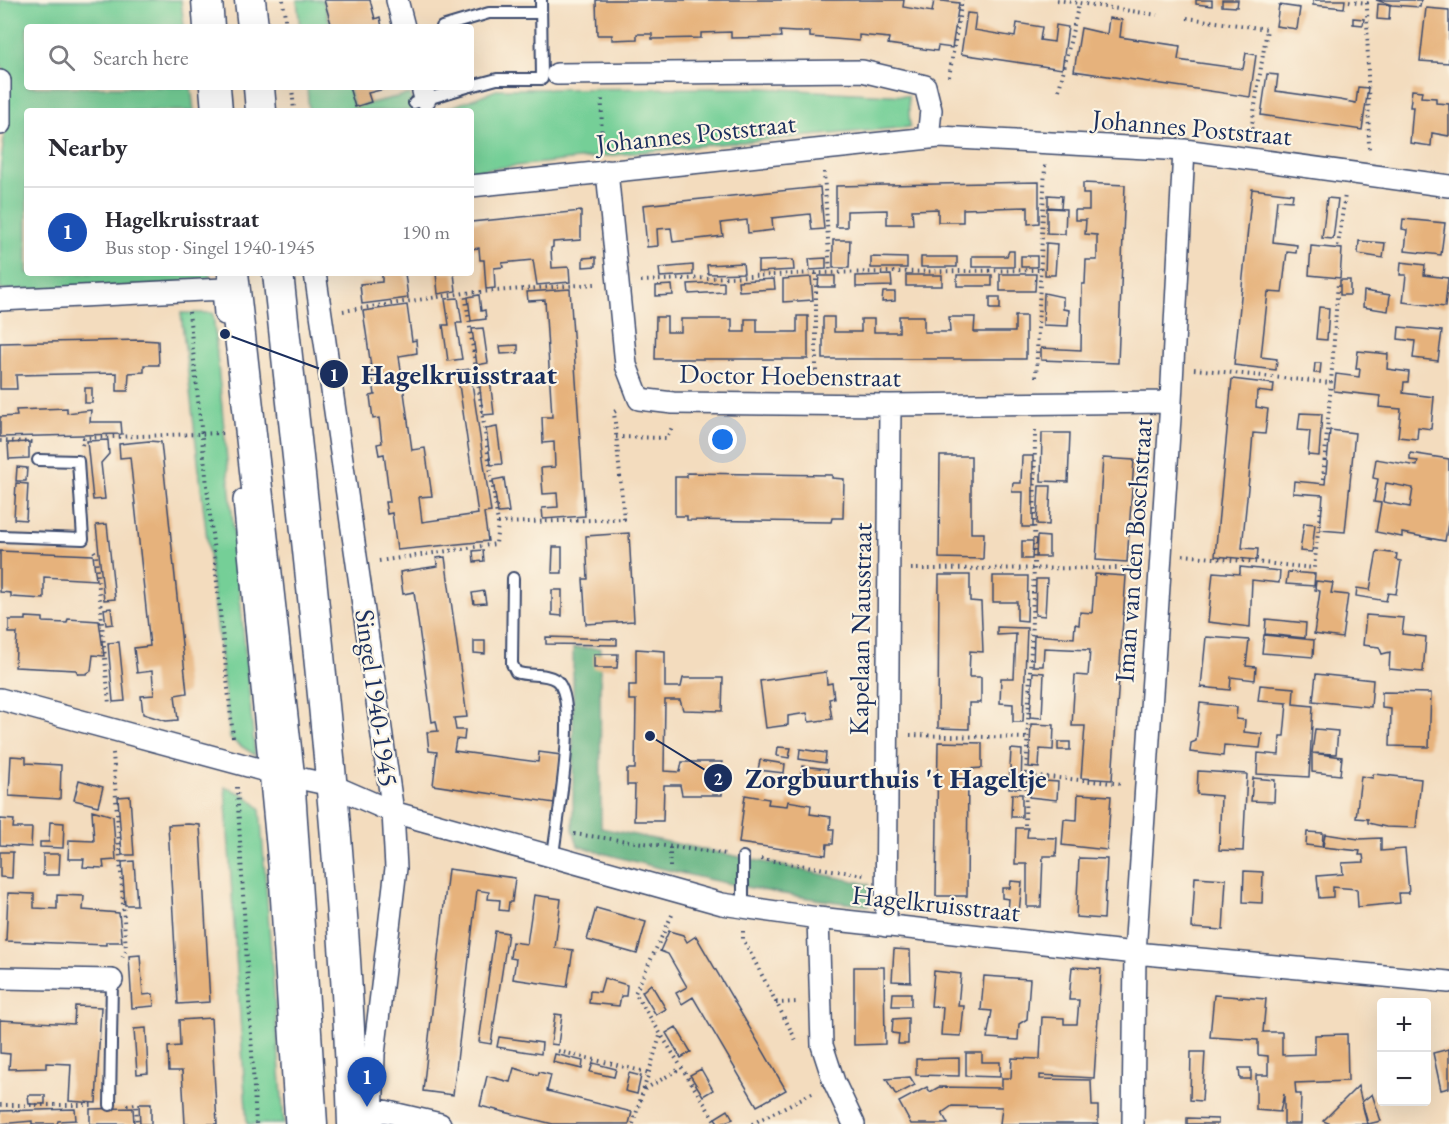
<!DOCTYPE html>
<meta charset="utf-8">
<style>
:root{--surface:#fff;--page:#f2f2f3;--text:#2b2b33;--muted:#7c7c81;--line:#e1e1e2;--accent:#2563eb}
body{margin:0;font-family:"EB Garamond",serif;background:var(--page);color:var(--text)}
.controls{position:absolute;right:18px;bottom:18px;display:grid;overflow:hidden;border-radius:6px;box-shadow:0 6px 24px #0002}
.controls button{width:54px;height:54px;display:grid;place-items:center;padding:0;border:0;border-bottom:2px solid var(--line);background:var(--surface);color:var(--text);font:30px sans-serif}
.you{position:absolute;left:723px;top:440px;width:21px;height:21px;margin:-15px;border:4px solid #fff;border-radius:50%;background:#1a73e8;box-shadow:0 0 0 9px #1a73e833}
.badge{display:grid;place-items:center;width:39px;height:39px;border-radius:50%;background:var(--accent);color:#fff;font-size:20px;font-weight:700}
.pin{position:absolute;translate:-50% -50px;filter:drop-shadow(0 2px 3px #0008)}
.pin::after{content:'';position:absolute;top:32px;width:21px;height:18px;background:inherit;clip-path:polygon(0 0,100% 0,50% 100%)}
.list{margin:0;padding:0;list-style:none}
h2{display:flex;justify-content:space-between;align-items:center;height:78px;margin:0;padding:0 24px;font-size:26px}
h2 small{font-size:20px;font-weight:400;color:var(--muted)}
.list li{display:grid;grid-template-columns:39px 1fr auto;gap:18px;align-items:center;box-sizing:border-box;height:90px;padding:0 24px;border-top:2px solid var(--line)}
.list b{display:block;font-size:22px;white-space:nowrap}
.list p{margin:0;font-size:20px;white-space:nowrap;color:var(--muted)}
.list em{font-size:20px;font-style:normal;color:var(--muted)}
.icon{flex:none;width:33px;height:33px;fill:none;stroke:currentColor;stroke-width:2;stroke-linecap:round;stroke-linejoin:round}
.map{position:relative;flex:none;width:1449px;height:1124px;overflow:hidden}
.search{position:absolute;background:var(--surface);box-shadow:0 6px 24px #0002;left:24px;top:24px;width:450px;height:66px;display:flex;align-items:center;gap:15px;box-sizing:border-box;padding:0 21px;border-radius:6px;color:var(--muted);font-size:22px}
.panel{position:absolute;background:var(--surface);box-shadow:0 6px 24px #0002;left:24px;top:108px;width:450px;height:168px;border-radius:6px}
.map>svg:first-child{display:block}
.green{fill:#75cf97;stroke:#487f7a;stroke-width:1.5}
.forest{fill:#60b280;stroke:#3e706f;stroke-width:1.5}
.building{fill:#e6b27b;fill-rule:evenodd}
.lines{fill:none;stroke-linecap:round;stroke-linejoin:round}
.lane-casing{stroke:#3b496c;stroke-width:14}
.street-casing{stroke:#3b496c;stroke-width:24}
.secondary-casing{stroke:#3b496c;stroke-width:33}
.path{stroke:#3b496c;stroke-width:4;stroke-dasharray:1.5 4.5;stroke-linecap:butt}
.lane{stroke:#fff;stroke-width:10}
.street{stroke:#fff;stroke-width:21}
.secondary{stroke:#fff;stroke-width:30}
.labels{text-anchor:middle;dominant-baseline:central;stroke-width:4.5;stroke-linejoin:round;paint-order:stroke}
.street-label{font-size:27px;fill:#1b2f5e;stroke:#fcf5e5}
.leader{fill:none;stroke:#1b2f5e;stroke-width:2}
.callout-dot{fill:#1b2f5e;stroke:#fcf5e5;stroke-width:2}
.mark-label{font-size:18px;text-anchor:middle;font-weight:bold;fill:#fff}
.callout-label{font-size:28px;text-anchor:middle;font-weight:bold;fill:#1b2f5e;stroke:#fcf5e5;stroke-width:4.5;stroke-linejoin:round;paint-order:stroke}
</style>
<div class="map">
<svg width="1449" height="1124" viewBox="0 0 1449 1124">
<rect width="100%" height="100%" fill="#fcf5e5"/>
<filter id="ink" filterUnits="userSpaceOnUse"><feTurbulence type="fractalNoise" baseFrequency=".0167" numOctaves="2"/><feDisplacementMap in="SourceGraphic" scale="12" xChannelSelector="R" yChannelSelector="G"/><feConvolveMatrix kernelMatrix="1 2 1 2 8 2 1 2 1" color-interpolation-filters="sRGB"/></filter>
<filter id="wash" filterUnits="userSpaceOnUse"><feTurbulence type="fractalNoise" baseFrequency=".008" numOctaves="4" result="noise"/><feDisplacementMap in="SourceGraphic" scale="24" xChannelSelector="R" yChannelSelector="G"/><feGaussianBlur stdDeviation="1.35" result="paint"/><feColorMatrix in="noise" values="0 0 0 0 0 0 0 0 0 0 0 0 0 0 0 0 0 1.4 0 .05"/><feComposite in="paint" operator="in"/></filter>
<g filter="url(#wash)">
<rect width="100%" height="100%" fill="#f3dcbe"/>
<path class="green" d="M0,0h181l3,27h-157v60h164l3,24h-167v162h183v5l-12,7 -198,5v-118l8,-70 -2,-26 -6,-14z
M297,0h26l8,27h-31z
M307,87h41l6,20 56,-13 5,17h-106z
M761,88l147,8 2,31 -214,19 -225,25v-60h-30l58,-22z
M181,313h32l42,442 -25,-16z
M225,787l20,8 15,13 24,316h-37z"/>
<path class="forest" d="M573,648h27l1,180 268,56v22c-99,-11 -195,-32 -291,-60l-5,-17z"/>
<g id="blocks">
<path class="building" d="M324,0h46l5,19 5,-2 2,10h-50z
M596,0h308l-1,7 29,5 2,-12 25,3 -7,45 -14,-2 -1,5 -49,-7 1,-6 -30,-3v6l-49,-4v-5h-15l-15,-1 1,6 -50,1v-6l-30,1v5l-49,1v-5h-15v5l-25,1v-5h-15z
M1196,0h16v6l-16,-2z
M1222,0h16l-1,7 -15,-1z
M1313,0h32l-1,8 -31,-3z
M1376,0h45l-1,7 -28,-2z
M1378,4l12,1 -1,15 -12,-1z
M1279,5l21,3 -3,21 -21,-3z
M1426,8l23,2v53l-29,-2z
M967,13l9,1 -2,16 41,7 2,-14 25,4 -2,13 14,2 2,-17 12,2 -6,42 -101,-15z
M1109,18l13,2 -2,17 60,9 -2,14 65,9 3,-16 10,2 -6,42 -176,-26 7,-43 26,6z
M1353,18l11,1 -1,6 -10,-1z
M1267,74l11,1 -2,16 64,9 16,3 2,-16 10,1 -6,42 -101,-15z
M349,87h40v1l-21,5 3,9 -16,5z
M1412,90l10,1 -1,6 15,1v5l13,1v32l-17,-3 -1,13 -21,-3 3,-36h-3z
M1039,182v41l-11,1v-17l-65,2v13h-25v-13l-26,1 1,14h-26v-14l-40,1v16h-11v-41z
M1083,183l42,2 -7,178 -77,-3v-12l40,2 1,-66h3l1,-24h11v-25l-12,-1 1,-14h-11v-10h14v-16h-6z
M820,187l4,42 -12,1 -2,-16 -38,4 1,12 -25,3 -1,-13 -26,3 2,13 -50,6 -2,-14 -14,1 1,17 -11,1 -4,-42z
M1252,189l41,5 -1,7 -15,-1 -4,42 24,3 -1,8 -9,-1 -5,41 -14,-1 -7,65 16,2 -1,11 -42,-5z
M1048,195l14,1 -1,12 -13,-1z
M1327,198l11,1 -5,40 -11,-1z
M1047,208l19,1 -1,25 -18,-1z
M581,211v29l-28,2v5l-2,1 1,20 17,-1 1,15 -33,3 -4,-25 -31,3 1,4 -9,1 1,20 -9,1 -2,-29h-4l-1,-12 -8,1v-27z
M1403,219l42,4 -4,32 -36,-4 2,-21 -5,-1z
M833,240h17l-1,28h-16z
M1359,241l26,2 -2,15 -25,-4z
M1046,243l11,1 -2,31h-10z
M1311,246l31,3 -2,29 -31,-3z
M1009,251h5v16h-42v-11h35z
M1021,256h16v11h-16z
M596,257v9l-13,1v-9z
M871,257l36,1v10h-36z
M921,257h36v10h-36z
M826,258v11l-16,1 -1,-11z
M793,260l1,10 -36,2v-11z
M1401,262l24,3 -1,10 24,3 -3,29 -42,-5 3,-27h-6z
M743,263l1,10 -36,1 -1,-9z
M693,265v10l-33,2 -1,-9z
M382,273h23l3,25 -46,6 -2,-20 22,-2z
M436,273h18l2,18 -18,3z
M1000,274h36l-1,17h-35z
M891,275l1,11 -36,1v-11z
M906,275h36v11h-36z
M957,275h35v11h-35z
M819,276h16v11h-17z
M811,277l2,23 -30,2v-23z
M774,279l1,10 -36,2 -1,-10z
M1340,280h10v15h-10z
M724,282v10l-35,2 -1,-10z
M672,285l1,10 -17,1v-10z
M570,289l15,227 -42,3 -1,-11 16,-1 -1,-14 -14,1 -2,-26 14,-1 -1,-25 -11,1 -1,-26h10l-7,-117 -17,1 -1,-9z
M1364,291l26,4 -2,16 -25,-4z
M883,292h12v9l-13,1z
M1044,293l19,4v12l6,1 -1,16 -25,-1z
M479,295l2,16 4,-1 1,9 -15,2 -3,-24z
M990,297h10v12h-10z
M458,298l4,25h-6l6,36 -14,2 -5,-36h6l-4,-26z
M407,305l5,36 4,-1 1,13 -18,3 13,94 13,-2 7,48 -13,1 3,25 56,-8 -21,-143 13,-2 21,143 -7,1 4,28 -91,9 -5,-37 -5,1 -2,-12h5l-6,-48 -5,1 -2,-11 5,-1 -3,-25 -6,1 -3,-23 5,-1 -12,-84z
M1319,307l10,1 -2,32 -11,-1z
M797,316h11v43h-153l1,-42h11v15h14v-13h51v13h13v-13h12v13h40z
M899,316h25v16h26l-1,-15h26l-1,15h41v-16h11v43h-203v-42h11v15h27v-13h13v13h25z
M1399,327l43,4 -4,30 -25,-3 2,-17 -17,-2z
M483,328l5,35 -11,2 -5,-36z
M141,340l17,1 1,24h-15v7l-15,1 -1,18h-11v-18l-101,2 1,14h-17v-46z
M518,345v8l-17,1 -1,-8z
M1358,351l30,3 -1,15 22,3 -1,10h-4l-1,11 31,4 -3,32 -13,-2 -1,12 -19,-2 3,-28 -22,-2 1,-11 -46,-5 2,-17 23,3 1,-8h-4z
M1315,363h6l-1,10h-6z
M490,379l4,35 -11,1 -4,-35z
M1232,379l42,5 -1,9 -16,-2 -1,16 12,2 -3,25 -12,-1 -2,25 -9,90 16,1 -1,11 -42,-4z
M85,388h7v15h-7z
M67,408v5l24,-3 -1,12h31l1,12 -122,3v-20l17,-1 -1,-6z
M1300,413l22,1 -3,42 -11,-1 2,-24 -12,-1z
M497,427l5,37 -11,1 -5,-36z
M1330,430l25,3 -10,99 -25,-2 3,-35 -30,-2 1,-12 31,3z
M1042,433h28l-2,49 -27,-1z
M108,440l1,14 -8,9 4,36 -12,1 -6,-59z
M149,441l12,1 26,251 -12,2 3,25 -12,1 -23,-7 -2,-18 13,-1 -2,-24 -15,2 -3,-25 16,-2 -20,-189 -10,1 -1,-14z
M29,442v16l-20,1 -1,-16z
M1410,453l39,6v58l-4,24 -43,-8v4l-26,-5 5,-29 -7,-1 4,-23 -5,-1 3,-19 41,7 1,-5 -8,-1zM1386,483l27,5 -3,19 -27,-5z
M940,456h31v77h13l-1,26 -44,-1z
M1022,456h11v71h-11l1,-35h-11l1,-9h8z
M1103,458l31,2 -7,102 -31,-2z
M17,467l10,1 -1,13h-10z
M687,473l145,2v3l12,1 -1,39h-11l-1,4 -144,-2v-4h-12v-39h12z
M504,478l5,34 -11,1 -5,-33z
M16,483l12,1 -2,36 -12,-1z
M1039,486h12l-2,39 -12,-1z
M1304,523l11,1 -3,28 -12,-1z
M107,524l8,75 -11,1 -8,-75z
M629,533l5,88 -48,3 -3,-45h5l-2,-43z
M1037,536l12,1v20h-13z
M1022,541h11l-1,18h-10z
M553,547h9v26h-10z
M483,550l1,11 -10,1 -1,-11z
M0,551l93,4 3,25 -52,-3v22l-33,-2v-4l-11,-1z
M1377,551l20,3 -1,6 5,1 -5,33 -8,-1 -2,8 -30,-5 1,-8 13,2z
M445,557l22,160 -13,1 2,12h9l-1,10 -8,-1 -2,12 84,11 1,-10 22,3 -7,48 -121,-18 4,-33 -8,-1 -2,-19 11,-1 -2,-10 -4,1 -18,-130 -11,2 -3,-22 38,-6 -2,-8z
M1240,567l40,4 -1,12 -27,-3 -2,47 -42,-5 5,-50 27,2z
M1288,572l27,2 -1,12 -28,-2z
M1095,574l31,2 -14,204 -31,-2 4,-52h-13l3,-51 13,1 2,-26 -46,-2 -1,18h-10l1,-31 40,3 1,-14 4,1 1,-13 12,1z
M939,575h31v26l11,1 2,50 -13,-1 -1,26h12v26h-12v26l-31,-1z
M993,576h35l-1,45 -10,-1v-18h-24z
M1036,579h11l-2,37 -10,-1z
M1316,581l17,2 -2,10 17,2 -6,43 -28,-4 6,-43 -5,-1z
M552,590h10v26l-10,-1z
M484,591l2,12 -12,1 -2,-11z
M111,608l2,16 -7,1 -2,-16z
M1366,615l38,3 -2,16 24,3 -3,35 -34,-3 1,-17 -8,2 -3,-7 -16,-2z
M26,617l17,1v4l24,1 1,-4 31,2 5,35 -11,-1 -2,16 -5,3h-8l-2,-4 -61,-3 2,-34h-8v-13h17z
M1266,619l40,4 -1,15 -40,-4z
M997,627l30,1 -4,94h-10v-18l-13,-1 1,-25h13l2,-44 -19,1z
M1264,635l50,5 -1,17 -51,-4z
M546,637l71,2v6l-71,-1z
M1206,637l43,3 -3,26 10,1 -1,13 -24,-3 -1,13 -29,-3z
M474,641h11v13l-11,-1z
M119,642l6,59 -12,1 -5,-59z
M636,649l29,2v36h16l2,-9h40l-1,33 -39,-1 -3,-10h-15l-1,71 16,1 2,-10h40v33h-40l-2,-10h-16l-1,36h-29l1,-36h-8v-16h8l1,-69h-7v-15h7z
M594,654h24l-1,14h-23z
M826,672l1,12 5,-1 2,15 -5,1 3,20 -23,3 -2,-9 -19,3v9l-22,3 -6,-47z
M1033,672l11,1 -2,45 -12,-1z
M1316,674l57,6 -2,27 -58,-6z
M1260,685l34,3 -1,16 20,2 -4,71 -52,-3 1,-21 21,2 1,-19h4l3,-33 -29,-2z
M1382,692l49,1 -2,54 -39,-1 1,-37 -9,-1z
M1200,703l37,4 -1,12 9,1 -1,12 18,2 -2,14 -36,-3 -1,11 -33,-4 1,-9 5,-2z
M1031,724l23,1 -1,25 -13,-1 -1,19 -10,-1z
M1315,729l23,2 -2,23 -24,-1z
M938,742l44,1v25l-14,1 -1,127h-31z
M1058,742h12v8h-12z
M778,747l13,1 -2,10 -12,-2z
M800,749l26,4 -1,10 -26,-4z
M1011,749l11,1 -1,38h-12z
M1312,753l30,4 -2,18 -28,-3z
M11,756l15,1v6l35,2 -1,34 -51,-3z
M760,760l25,4 -1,9 -26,-3z
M802,766l26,3 -2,10 -25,-3z
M1198,771l49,3 -4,77 -24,-1 2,-54 -24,-2z
M1373,774l48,5 -5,49 -30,-1 -18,-4v-4l-12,-1 5,-42 12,2z
M1253,778l22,2 -1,22 -23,-1z
M79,780l24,7 -5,19 -24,-6z
M1030,780l28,2 -1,18 -28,-3z
M1012,794h10v23h-11z
M1078,794l33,2 -4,54 -45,-5 2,-26 13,1z
M745,795l24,4 -1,5 19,2 1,-5 23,4 -1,9 21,3 -1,12h4l-1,15h-6l-1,11 -87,-12z
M130,796l4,59h-12l-4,-58z
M92,810l21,6 3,44 -13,1 1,7 -21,-1 1,-8h-16l1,-19 25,1z
M0,819l14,1 -1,8h19l-1,19 -31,-2z
M50,822l14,1 -1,25 -23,-1v-5h9z
M188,824l12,1 10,177 -32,2 -10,-179z
M1016,828h12l-1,9 30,1 -1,18h-13l-2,51h-14v-43h-12z
M1307,832l16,1 -1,14 -16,-2z
M1325,834l34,5 22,-1v13l24,-2 4,44h-10l1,10 -42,4 -1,-18 -24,-2v10l-14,1 -2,-22 26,-2 -1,-11 22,-1 -1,-7h-4l1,-4 -37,-4z
M0,852h13l-1,26 -12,-1z
M43,854h17l-1,21h-16z
M1079,858l28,1 -3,60 -28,-2z
M134,861l3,44h-12l-3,-43z
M448,869l67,9 -3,24h-3l-1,9 -9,-1 1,-10 -12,-1 1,-7 -12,-2 -24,205 -30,-4z
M1244,871l19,1 -1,31 -19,-1z
M1195,877l31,2 -3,51 -31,-2z
M1011,881l11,1 -3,31 -11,-1 1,-13 -7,-1v-10h8z
M8,893l26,1v14l23,1v-14l27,1 -1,14 36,3 3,29h-16v3l-100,-4z
M534,895l27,4 -6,49 18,2 -6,37 -54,-8 3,-20 -6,-1 2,-16 15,2z
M596,908l50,14 -9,32 -50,-14z
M495,931l13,2 -17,111 -12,-2z
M669,931l14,4 4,7 9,-6 90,154 -29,16 -64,-109 -11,7 -6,-11 11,-6 -19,-33 -8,-3z
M894,949l16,1 1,32 -19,-1z
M140,955l3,40 10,-1 1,12 -22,2 -3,-52z
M854,967h30l1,77 -31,1z
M1072,967l29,2 -7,109 -54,-3v4l51,1 1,26h6v18h-98l2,-17 -50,-1 -10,7 6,11h-37l-12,-22 28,-15 3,5 9,-5 63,1v-10h9l1,-20 28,1 2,-42 22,1v6h13l2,-24h-10z
M934,971l27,3 -3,32h6l-3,30 -20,-1 2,-28 -12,-1z
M984,976l46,3 -3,40 -8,5 -1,16 -31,-2 5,-27 -11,-1z
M604,978l23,7 -1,11h-5l-2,10 -30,-3 1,-12 10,1z
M651,984l15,25 -10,6 -14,-23z
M893,993h18v13h-19z
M1214,995l52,4 -3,33h19v23l33,-1v-19l32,-1 1,47 -53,2 1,11h5l-1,30h-16v-30l-4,18 -24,-2v-35h12v-19l-10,-1v-15l-48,-3z
M75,1006l26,1 -5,96 -27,-2 2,-37 -25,-1v5l-37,1 1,-15 -10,-1v-33l74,4z
M555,1014l7,1 -4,30 -7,-1z
M211,1018l6,106h-32l-3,-53h-13l-1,-24 12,-1 -1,-26z
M908,1018v26h-10l1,-10 -7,-1 1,-14z
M676,1027l15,25 -10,6 -15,-25z
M146,1028l2,45 -11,1 -3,-45z
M499,1037l43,6 -1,11 -44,-7z
M1449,1049v39l-8,2 -8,-37z
M1191,1052h14l-3,49 -12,-1z
M966,1053h16v9h18v15l-34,-1z
M555,1054l28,7 -1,8 -29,-7z
M959,1058v18l-43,-1v-16z
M593,1063l23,6 -2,8 -24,-5z
M514,1068l24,7 1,-3 12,3 -4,16 85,21 -3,12h-76l-73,-18 7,-30 23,6z
M1239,1068h12v11h-11z
M701,1069l12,21 -10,6 -13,-21z
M629,1073l12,3 -4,18 -12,-3z
M910,1077l5,8 -19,10 -10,-16z
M1358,1086l9,38h-36l-8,-3z
M1372,1094l9,27 -13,3 -6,-22z
M28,1095h17v9h-16z
M139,1104h12v20h-11z
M133,1108l1,16h-44v-15z
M75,1109l1,11 -18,1 -1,3h-25v-3l-32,3v-13z
M728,1110l5,9 -14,5 -4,-6z
M1187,1118l31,1v5h-31z"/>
</g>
</g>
<g filter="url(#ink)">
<use href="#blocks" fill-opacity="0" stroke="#3b496c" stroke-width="1.5"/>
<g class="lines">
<g class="lane-casing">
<path id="lane" d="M442,27l47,-14h52
M471,86l26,-7h45l-1,-79
M414,103l53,-16
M0,536l83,3 -5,-78 -40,-1
M513,578l-1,86 4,8c12,5 29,0 40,8 25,19 0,144 -3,176
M743,907v-50
M110,1105l2,-125"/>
</g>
<g class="street-casing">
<path id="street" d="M397,0l7,27
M557,74l305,-3 63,15 6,24 -3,28
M0,81v43
M422,87l3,12
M607,171l19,194 13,34 34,4 217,2 281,-3
M471,186l468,-49 245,13 265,36
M315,273l78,539 3,56 -22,186 -2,70
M0,300l223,-11 2,25
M244,500l36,375 16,249
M0,699l270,73 61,13 62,27 329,92 96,14 317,35 314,29
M818,918l4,127 12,37 20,42
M886,926l4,-521
M0,978l112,2
M371,1108l69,16
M1133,1124l2,-171 36,-551 13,-252"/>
</g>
<g class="secondary-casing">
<path id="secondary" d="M207,0l2,27
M250,0l3,27
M215,87l2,24
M259,87l2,24
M233,273l56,502 23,349
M278,273c30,283 66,567 75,851"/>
</g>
<path class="path" d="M283,0l3,27
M1057,0l22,3
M1349,1l18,2 2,146
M1187,18l80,11 -16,102
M949,77l13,-77
M292,87l2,24
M1059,90l20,-87 78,12
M601,149l1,-52
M824,172l6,101
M1338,246l7,-52
M641,281l175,-8 223,-3
M343,311l122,-18 130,-9
M189,312l44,425
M1194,369l137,14 7,-101
M1036,377l9,-212
M816,383v-110
M1035,430l-1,137 -8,208 98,9
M616,437l51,1 6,-13
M0,441l33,1
M82,445l2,-7 141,-5
M1323,479l8,-96
M498,523l126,-4 -10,-107 5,-3
M94,551l2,3 13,150
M1183,555l131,13 7,-61
M379,561l117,-17 2,-21 -33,-230
M911,569l227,-1
M910,735l116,3
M113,753l13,197 -5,10
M237,787l19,337
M1025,825l1,-50
M574,834l153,20
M761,859l103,16
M670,867v-20
M672,915l-37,78 82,131
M743,931v8l54,103
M776,1003l21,-1
M558,1051l92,22
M645,1089l36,-21
M0,1105h92
M127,1105l9,-1 1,20
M633,1124l27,-88
M752,1124l62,-32"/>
<use href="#lane" class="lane"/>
<use href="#street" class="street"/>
<use href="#secondary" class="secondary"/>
</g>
</g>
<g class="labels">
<g class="street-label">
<text transform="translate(1192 127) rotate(5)">Johannes Poststraat</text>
<text transform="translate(696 133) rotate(-6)">Johannes Poststraat</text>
<text transform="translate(790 375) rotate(1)">Doctor Hoebenstraat</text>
<text transform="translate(1133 550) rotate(-86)">Iman van den Boschstraat</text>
<text transform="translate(860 629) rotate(-89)">Kapelaan Nausstraat</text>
<text transform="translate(377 698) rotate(82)">Singel 1940-1945</text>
<text transform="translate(936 903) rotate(6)">Hagelkruisstraat</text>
</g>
</g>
<path class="leader" d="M225 334L334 374M650 736L718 778"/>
<g class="callout-dot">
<circle cx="225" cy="334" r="6"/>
<circle cx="650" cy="736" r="6"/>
<circle cx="334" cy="374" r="15"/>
<circle cx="718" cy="778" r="15"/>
</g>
<g class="mark-label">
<text x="334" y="381">1</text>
<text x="718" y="785">2</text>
</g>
<g class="callout-label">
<text x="459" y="384">Hagelkruisstraat</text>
<text x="896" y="788">Zorgbuurthuis 't Hageltje</text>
</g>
</svg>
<div class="controls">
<button>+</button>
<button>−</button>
</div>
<div class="you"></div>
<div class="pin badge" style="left:367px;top:1107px;background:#1a4fb4">1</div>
<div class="search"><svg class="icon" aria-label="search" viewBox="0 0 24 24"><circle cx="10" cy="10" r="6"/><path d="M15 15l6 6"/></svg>Search here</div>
<section class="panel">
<h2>Nearby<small></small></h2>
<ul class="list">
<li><span class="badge" style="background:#1a4fb4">1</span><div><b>Hagelkruisstraat</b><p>Bus stop · Singel 1940-1945</p></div><em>190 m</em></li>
</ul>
</section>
</div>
